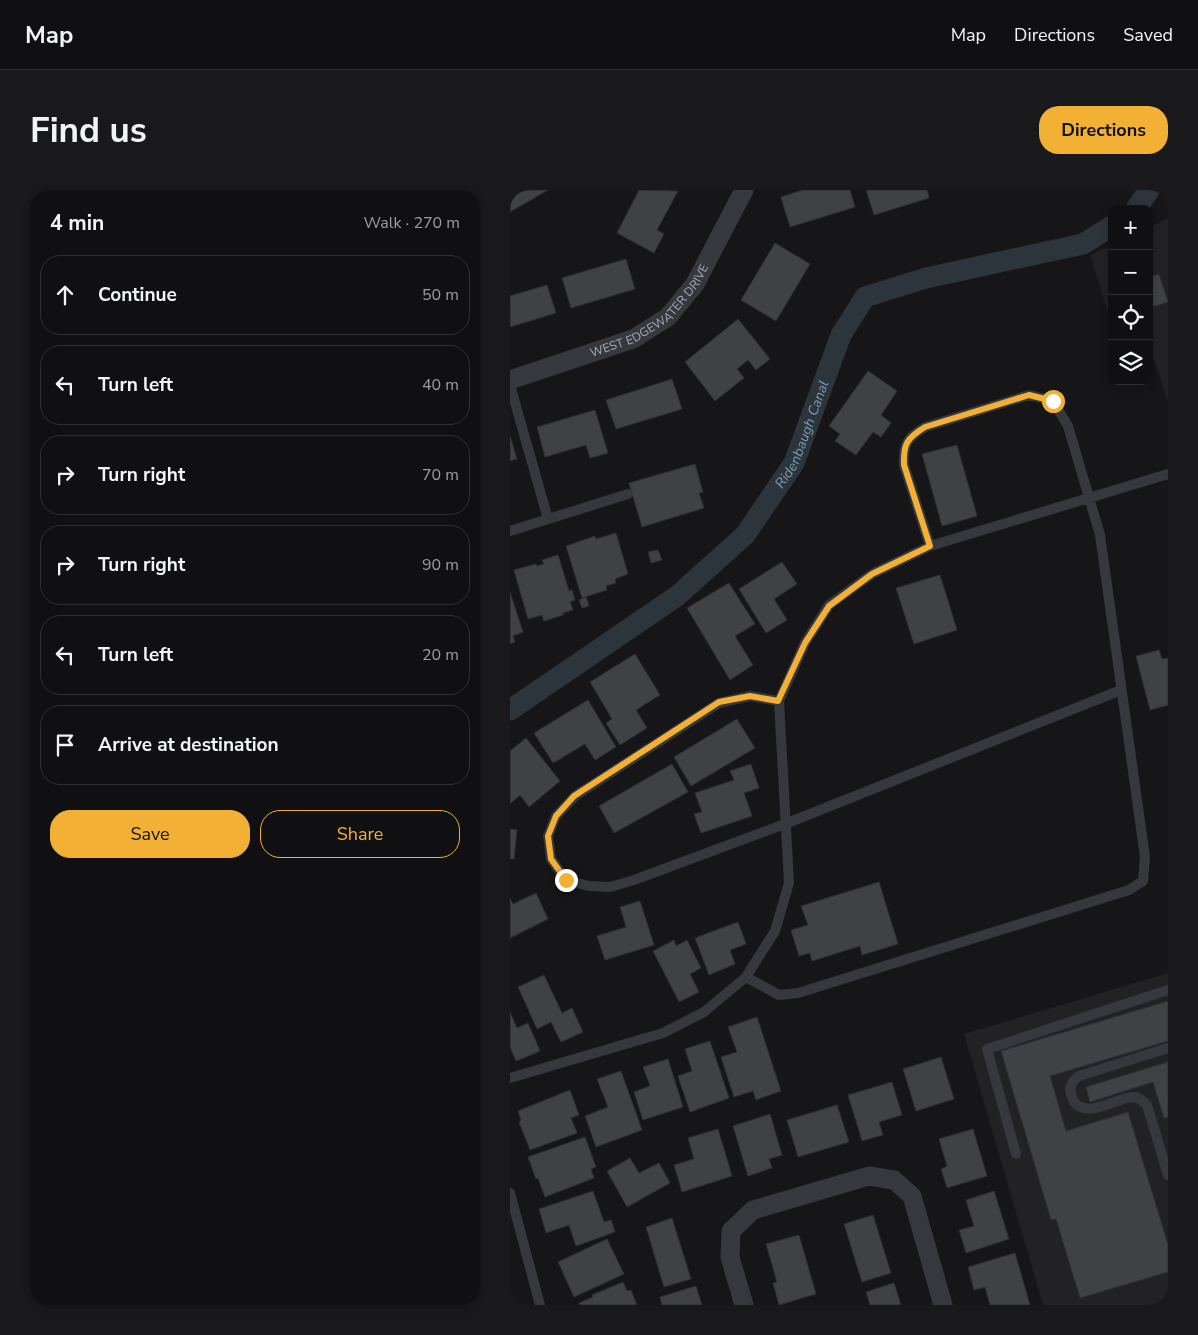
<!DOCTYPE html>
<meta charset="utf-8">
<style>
:root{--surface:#101012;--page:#19191b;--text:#f1f3f6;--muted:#9c9d9f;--line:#303032;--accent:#f2b134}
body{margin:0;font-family:"Nunito Sans",sans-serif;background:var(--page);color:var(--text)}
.controls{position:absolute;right:15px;top:15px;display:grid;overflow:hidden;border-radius:10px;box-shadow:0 2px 8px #0003}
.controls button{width:45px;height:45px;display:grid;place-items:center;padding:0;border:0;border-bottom:1px solid var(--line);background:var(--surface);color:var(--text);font:25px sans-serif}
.stop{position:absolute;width:15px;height:15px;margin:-11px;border:4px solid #f2b134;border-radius:50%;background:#fff}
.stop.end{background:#f2b134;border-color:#fff;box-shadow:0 1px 5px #0008}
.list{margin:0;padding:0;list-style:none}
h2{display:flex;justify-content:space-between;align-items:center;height:65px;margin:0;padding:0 20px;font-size:21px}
h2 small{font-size:16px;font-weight:400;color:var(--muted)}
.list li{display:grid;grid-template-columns:32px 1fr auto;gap:15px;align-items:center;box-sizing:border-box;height:80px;margin:0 10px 10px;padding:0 10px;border:1px solid var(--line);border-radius:20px}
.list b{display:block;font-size:19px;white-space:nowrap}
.list em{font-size:16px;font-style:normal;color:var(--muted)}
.actions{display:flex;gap:10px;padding:15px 20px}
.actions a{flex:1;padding:11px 0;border:1px solid var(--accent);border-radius:20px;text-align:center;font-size:18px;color:var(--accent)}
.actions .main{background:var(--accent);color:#111}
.icon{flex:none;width:28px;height:28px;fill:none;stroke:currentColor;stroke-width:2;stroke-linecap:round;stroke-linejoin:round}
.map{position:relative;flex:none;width:658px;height:1115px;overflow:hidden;border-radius:20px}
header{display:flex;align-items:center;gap:30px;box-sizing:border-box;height:70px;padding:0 25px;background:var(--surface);border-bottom:1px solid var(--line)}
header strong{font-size:24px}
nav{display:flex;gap:28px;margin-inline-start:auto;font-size:18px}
.intro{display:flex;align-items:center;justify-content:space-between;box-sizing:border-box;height:120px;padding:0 30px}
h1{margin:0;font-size:35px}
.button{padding:12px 22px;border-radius:20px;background:var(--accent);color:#111;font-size:18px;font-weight:700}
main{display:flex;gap:30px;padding:0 30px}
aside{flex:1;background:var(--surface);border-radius:20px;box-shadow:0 2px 8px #0003}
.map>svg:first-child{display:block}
.built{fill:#222225}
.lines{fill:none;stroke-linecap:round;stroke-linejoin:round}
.canal{stroke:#2c353c;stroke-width:21}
.building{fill:#404145;stroke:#303034}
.service{stroke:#37383d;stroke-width:10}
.minor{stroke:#37383d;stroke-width:19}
.route{stroke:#f2b134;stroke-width:6}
.labels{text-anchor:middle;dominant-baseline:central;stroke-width:4;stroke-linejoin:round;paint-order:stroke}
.street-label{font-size:12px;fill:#a8adb8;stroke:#111113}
.water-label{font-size:14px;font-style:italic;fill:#7f9bb3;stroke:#111113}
</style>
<header>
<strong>Map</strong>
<nav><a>Map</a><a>Directions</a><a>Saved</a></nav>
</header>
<div class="intro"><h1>Find us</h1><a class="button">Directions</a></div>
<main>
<aside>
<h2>4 min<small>Walk · 270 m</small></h2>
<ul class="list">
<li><svg class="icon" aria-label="ahead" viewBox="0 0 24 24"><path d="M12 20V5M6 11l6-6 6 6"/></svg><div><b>Continue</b></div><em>50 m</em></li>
<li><svg class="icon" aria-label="left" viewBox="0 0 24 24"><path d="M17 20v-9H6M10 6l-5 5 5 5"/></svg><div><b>Turn left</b></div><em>40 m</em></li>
<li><svg class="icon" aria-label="right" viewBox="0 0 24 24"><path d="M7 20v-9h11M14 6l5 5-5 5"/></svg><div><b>Turn right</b></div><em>70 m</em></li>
<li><svg class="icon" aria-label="right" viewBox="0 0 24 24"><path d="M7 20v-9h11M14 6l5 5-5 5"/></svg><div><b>Turn right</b></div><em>90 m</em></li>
<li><svg class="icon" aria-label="left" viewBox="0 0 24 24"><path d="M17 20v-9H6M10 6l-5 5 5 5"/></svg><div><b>Turn left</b></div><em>20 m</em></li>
<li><svg class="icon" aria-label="arrive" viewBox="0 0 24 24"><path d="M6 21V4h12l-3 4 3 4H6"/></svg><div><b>Arrive at destination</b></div></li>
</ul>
<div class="actions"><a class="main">Save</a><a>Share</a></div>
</aside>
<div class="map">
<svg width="658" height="1115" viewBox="0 0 658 1115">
<rect width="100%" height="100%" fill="#161618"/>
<path class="built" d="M658,28v184l-19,-57v-117z
M602,55v80l-22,-70z
M658,783v332h-125l-79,-271z"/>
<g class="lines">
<g class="canal">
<path d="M626,19l13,-19"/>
<path id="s1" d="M0,520l167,-114 68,-61 49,-72 47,-128 24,-38 61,-19 157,-34 29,-18"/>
</g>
</g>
<path class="building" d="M0,0h38l-38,22z
M129,0l39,1 -21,39 7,4 -10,19 -37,-20z
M293,0h47l5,17 -65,20 -9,-30z
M356,0h61l2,8 -55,17z
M265,53l35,21 -34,57 -35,-21z
M116,69l9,30 -64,19 -9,-30z
M649,84l9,28 -19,6v-31z
M37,95l9,28 -46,14v-31z
M228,129l32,40 -14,11 -8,-10 -11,9 7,9 -29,23 -30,-39z
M358,181l29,20 -16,24 10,8 -10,14 -8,-5 -17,23 -21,-14 5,-7 -11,-8z
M162,189l10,30 -66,20 -10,-29z
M85,220l13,43 -18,5 -4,-13 -41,12 -8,-30z
M0,246l7,23 -7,2z
M447,255l20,71 -35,10 -20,-72z
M185,274l8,28 -4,1 5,15 -62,19 -13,-44z
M106,343l12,41 -13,5 1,4 -10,3 1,4 -25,8 -16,-52 29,-10 1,3z
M148,360l4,10 -11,3 -3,-11z
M48,365l11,36 3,-1 3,10 -5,2 3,8 -10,3v2l-19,6 -2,-6 -14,4 -14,-49 22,-6 1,2 7,-2 -2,-4z
M272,372l15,22 -23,15 13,21 -21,13 -27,-44z
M430,385l17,55 -43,14 -18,-56z
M219,393l26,41 -20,12 18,29 -23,15 -43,-72z
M0,402l13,40 -10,4 2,6 -5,2z
M76,407l3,9 -7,2 -3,-8z
M649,460l3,9 6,-1v47l-18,5 -14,-54z
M125,464l25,41 -24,15 11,18 -27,17 -14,-22 6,-4 -22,-37z
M78,510l28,47 -21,13 -10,-16 -32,19 -19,-30z
M227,529l18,29 -64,38 -17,-29z
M16,548l34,43 -31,26 -9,-12 -10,9v-53z
M162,574l16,28 -74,41 -15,-27z
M241,574l8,24 -15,5 8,23 -51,17 -7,-19 8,-2 -7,-19 39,-13 -4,-9z
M0,639l7,1 -3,29h-4z
M369,692l19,62 -36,11 -2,-9 -48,15 -2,-8 -11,3 -8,-26 17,-5 -7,-19z
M26,703l12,26 -38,19v-40l3,6z
M130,711l14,44 -49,15 -8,-24 29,-9 -6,-20z
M228,732l8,22 -16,6 5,14 -26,11 -14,-37z
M164,750l2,6 11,-6 14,28 -11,6 9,18 -20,10 -26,-51z
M34,785l18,38 10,-5 11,24 -22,10 -10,-20 -14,7 -19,-42z
M658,811v40l-118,35 16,55 62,-19 40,133v27l-88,26 -24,-79 -5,1 -50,-169z
M0,822l7,16 11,-5 12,28 -24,10 -6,-14z
M247,827l24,74 -25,9 -3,-9 -19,6 -13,-40 16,-5 -9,-25z
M200,851l19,57 -39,14 -12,-36 14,-5 -7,-22z
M431,867l13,42 -38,12 -13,-42z
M158,869l15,48 -40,13 -9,-28 16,-6 -7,-19z
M658,872v55l-4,1 -11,-36 -63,20 -4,-15z
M111,881l21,59 -46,17 -11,-31 23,-9 -11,-28z
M382,892l10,33 -23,7 4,13 -21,6 -14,-46z
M60,900l9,25 -8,3 6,15 -47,17 -11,-28 2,-2 -3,-9z
M327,915l12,37 -51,15 -11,-37z
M260,924l12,41 -13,4 3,9 -24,8 -15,-50z
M208,939l14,47 -50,16 -8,-27 20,-6 -6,-21z
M463,939l14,47 -40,12 -6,-19 6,-3 -8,-27z
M75,947l11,30 -5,2 3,9 -49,19 -7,-19 -2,1 -8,-22z
M120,968l9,15 20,-10 11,20 -43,24 -20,-36z
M83,1001l11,31 7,-2 4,12 -39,14 -7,-21 -23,8 -7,-24z
M484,1001l15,48 -43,14 -7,-23 15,-4 -8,-26z
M363,1025l18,58 -29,9 -18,-58z
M162,1028l19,61 -27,8 -18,-60z
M289,1045l17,59 -37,11 -6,-22 4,-1 -11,-38z
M97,1049l17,35 -50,23 -16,-35z
M505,1063l15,52h-40l-5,-18 -11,3 -6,-23z
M113,1092l4,9 4,-1 6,15h-58v-2l14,-6 -1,-2z
M384,1093l7,22h-31l-4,-13z
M186,1096l6,19h-40l-2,-8z"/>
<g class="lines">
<path class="service" d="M0,195l38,134
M0,341l118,-37
M269,511l-29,-5 -31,7 -144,93 -19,20 -8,20 3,23 15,21 23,6 21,1 24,-7 151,-56 336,-134
M236,787l33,18 19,-2 331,-103 14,-9 2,-24 -45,-322 -32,-109 -15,-25 -24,-6 -104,32c-18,11 -22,17 -21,38l26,81
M658,858l-89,28 -6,5 -3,8c1,4 2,11 5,14 15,16 43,-7 60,-6 5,1 8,4 12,8l21,70
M0,888l153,-45 41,-21 42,-35 29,-46 14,-48 -10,-182 26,-58 24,-38 43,-31 58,-28 238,-72
M506,964l-29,-105 181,-59
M0,1003l30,112"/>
<g class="minor">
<path id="s2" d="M0,190l123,-41 35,-22 27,-33 49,-94"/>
<path d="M234,1115l-14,-48 1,-26 22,-21 116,-34 25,4 18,16 31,109"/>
</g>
</g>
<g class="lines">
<path class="route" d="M56,690l-15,-21 -3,-23 8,-20 18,-20 145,-94 31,-6 28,5 27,-58 24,-37 43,-32 58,-28 -26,-81c-1,-21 3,-27 21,-38l104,-32 24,6"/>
</g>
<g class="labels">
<g class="street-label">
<text stroke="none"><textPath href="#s2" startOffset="160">WEST EDGEWATER DRIVE</textPath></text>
</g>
<g class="water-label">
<text stroke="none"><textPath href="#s1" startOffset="410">Ridenbaugh Canal</textPath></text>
</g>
</g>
</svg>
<div class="controls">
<button>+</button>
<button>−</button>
<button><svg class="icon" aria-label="locate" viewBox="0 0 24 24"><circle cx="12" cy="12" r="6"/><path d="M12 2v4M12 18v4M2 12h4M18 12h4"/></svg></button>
<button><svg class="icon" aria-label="layers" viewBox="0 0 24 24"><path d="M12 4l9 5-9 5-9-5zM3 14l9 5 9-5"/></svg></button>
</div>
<div class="stop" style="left:543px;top:211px"></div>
<div class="stop end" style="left:56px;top:690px"></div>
</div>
</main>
